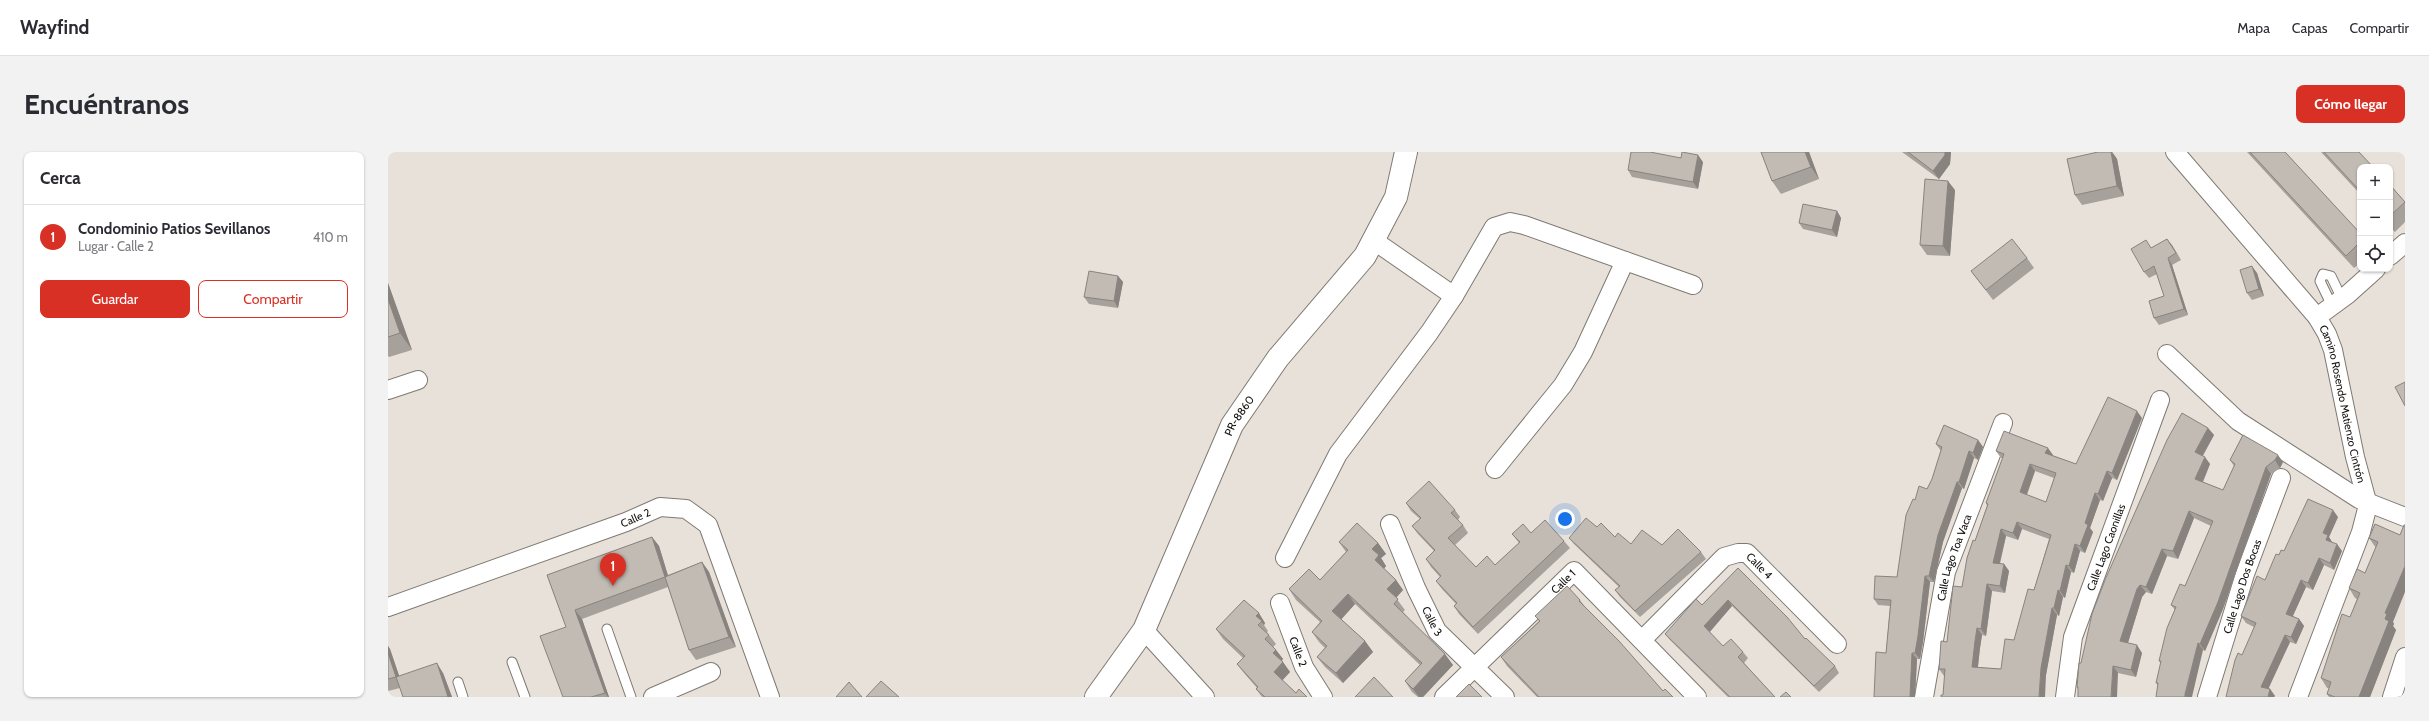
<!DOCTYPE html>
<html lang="es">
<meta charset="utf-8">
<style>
:root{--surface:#fff;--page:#f2f2f3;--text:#2b2b33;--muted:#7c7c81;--line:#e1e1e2;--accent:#d93025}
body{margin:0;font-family:Cabin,sans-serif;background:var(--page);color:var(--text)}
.controls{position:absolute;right:12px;top:12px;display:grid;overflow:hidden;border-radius:8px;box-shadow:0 1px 3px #0004}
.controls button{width:36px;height:36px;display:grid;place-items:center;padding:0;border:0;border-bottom:1px solid var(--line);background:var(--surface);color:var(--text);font:20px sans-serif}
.you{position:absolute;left:1177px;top:367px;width:14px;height:14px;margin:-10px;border:3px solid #fff;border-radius:50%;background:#1a73e8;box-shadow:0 0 0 6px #1a73e833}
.badge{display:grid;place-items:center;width:26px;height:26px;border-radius:50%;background:var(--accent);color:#fff;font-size:13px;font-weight:700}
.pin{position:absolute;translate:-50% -33px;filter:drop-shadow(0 1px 2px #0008)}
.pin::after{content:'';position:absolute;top:21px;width:14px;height:12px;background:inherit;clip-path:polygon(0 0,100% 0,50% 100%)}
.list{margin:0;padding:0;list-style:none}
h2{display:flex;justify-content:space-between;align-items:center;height:52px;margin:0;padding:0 16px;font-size:17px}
h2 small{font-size:13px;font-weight:400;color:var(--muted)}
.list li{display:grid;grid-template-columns:26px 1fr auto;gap:12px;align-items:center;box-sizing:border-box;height:64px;padding:0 16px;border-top:1px solid var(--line)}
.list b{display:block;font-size:15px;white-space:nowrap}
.list p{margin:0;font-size:13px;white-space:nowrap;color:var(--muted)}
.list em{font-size:13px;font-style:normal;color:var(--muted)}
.actions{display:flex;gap:8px;padding:12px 16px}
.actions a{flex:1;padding:9px 0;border:1px solid var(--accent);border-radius:8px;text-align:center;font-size:14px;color:var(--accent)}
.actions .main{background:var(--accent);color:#fff}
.icon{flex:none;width:22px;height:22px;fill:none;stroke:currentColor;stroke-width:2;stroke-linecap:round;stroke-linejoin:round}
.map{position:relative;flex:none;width:2017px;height:545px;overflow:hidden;border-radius:8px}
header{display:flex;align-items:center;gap:24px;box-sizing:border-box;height:56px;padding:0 20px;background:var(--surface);border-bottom:1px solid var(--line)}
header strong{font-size:19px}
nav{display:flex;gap:22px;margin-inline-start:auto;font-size:14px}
.intro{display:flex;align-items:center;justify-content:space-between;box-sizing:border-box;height:96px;padding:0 24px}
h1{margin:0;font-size:28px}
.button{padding:10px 18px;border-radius:8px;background:var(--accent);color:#fff;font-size:14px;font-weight:700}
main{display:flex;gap:24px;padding:0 24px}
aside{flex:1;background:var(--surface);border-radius:8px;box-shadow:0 1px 3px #0004}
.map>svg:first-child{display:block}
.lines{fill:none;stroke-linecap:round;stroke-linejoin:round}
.lane-casing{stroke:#7f7972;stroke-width:11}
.street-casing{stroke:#7f7972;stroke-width:20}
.secondary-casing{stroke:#7f7972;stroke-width:24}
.lane{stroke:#fff;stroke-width:9}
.street{stroke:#fff;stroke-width:18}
.secondary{stroke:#fff;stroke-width:22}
.wall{fill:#a7a19b;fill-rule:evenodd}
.shaded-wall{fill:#88837e}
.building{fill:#c2bbb4;stroke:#88837e;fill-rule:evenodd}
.labels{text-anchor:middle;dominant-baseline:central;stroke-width:4;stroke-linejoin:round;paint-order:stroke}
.street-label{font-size:11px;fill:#13110e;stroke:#fff}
</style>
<header>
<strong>Wayfind</strong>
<nav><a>Mapa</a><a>Capas</a><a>Compartir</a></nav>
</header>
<div class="intro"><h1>Encuéntranos</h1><a class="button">Cómo llegar</a></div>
<main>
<aside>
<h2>Cerca<small></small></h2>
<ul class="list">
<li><span class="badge">1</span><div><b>Condominio Patios Sevillanos</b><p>Lugar · Calle 2</p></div><em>410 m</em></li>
</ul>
<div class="actions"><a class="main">Guardar</a><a>Compartir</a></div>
</aside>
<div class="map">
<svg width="2017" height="545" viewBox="0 0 2017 545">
<rect width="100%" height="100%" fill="#e8e1d9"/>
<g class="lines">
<g class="lane-casing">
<path id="lane" d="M1944,154l-12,-25 3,-7 8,2 11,23
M219,477l24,68
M124,510l13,35
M70,530l5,15"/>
</g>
<g class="street-casing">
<g id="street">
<path id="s1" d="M1787,0l142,165 10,17 6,16 22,107 13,48 -7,27 -63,165"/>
<path d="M985,88l81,56"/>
<path d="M2002,104l15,-13"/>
<path d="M1929,165l30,-22 29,-26"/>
<path d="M1779,202l71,67 121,78 46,18"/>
<path d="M0,238l30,-10"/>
<path d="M1107,317l68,-84 20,-33 42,-91"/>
<path id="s2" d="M1002,372l26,64 21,43 68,66"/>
<path d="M897,406l53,-104 91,-121 25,-37 40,-69 16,-5 14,3 169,60"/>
<path id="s3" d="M892,451l24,64 19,30"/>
<path id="s4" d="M0,455l238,-85 34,-15 26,2 22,16 62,172"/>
<path d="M756,478l61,67"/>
<path id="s5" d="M1254,488l82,-83 14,-4h9l90,91"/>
<path d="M265,545l58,-25"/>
<path id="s6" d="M1056,545l130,-126 123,126"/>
<path id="s7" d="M1536,545l22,-125 57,-149"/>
<path id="s8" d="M1677,545l8,-60 87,-237"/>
<path id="s9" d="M1819,545l38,-123 36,-96"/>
<path d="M2004,545l13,-40"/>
</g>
</g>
<g class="secondary-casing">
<g id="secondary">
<path id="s10" d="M708,545l48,-67 88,-205 46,-67 87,-102 31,-59 10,-45"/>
</g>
</g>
<use href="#lane" class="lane"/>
<use href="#street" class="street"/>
<use href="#secondary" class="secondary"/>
</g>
<path class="wall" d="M1373,0h48l10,27 -38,15 -9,-13z
M1514,0h49l-1,12 -11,15z
M1710,0h14l5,7 7,37 -42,9 -7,-10z
M1859,0h38l75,81v30l-6,5z
M1933,0h38l1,15v27z
M1315,10l-5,27 -66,-12 -4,-7z
M2002,33l15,17v20l-10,10 -5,-5z
M1567,38l-5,66 -23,-1 -7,-10z
M1449,59l4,7 -4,19 -34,-8 -4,-6z
M1779,87l14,21 -9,5 16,50 -29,10 -5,-7 10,-22 -7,-22 -8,4 -5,-6 8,-24z
M1639,106l7,10 -41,32 -22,-29z
M1869,121l7,23 -12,4 -5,-7z
M730,124l5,6 -5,26 -29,-4 -5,-7z
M0,131l24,67 -23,7 -1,-1z
M1754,266l-25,62 -5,-2 -9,23 -3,-1 -10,28 3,4 -8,21 -5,-2 -6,22 -3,-1 -6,26 -2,-1 -4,19 -2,-1 -11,60 -103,20 2,-19h-1l-5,-7 8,-27 15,-55 13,-46 12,-35 -1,-3 17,-45h-2l-5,-7 57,4h-1l24,9zM1647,319l19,7 -8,24 -19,-7zM1634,377l27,10 -15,51 -20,50 -13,29 -23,-2 2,-19 2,-13 4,1 6,-45 13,2 4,-22 -5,-7h-4l6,-28 12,4z
M1820,276l6,7 -11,21 7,8 -7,18 20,8 11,-24 -4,-6 13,-25 40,27 -3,6 -9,6 -48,135 -18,42 -2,-1 -45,35 -2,-2 5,-20 -2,-2 16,-51 -4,-5 14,-19 26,-60 -17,-8 -16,41 -11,-3 -15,38 -6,-2 -4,5 -14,46 14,10 -6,24 -18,-4 -40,16 -1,-2 4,-24z
M1590,288l5,7 -5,13 -4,-2 -10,31 -2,-1 -19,54 -9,40h-4l-7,60 -3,17h-3l-2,38h-41l12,-44 4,-47 -12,-1 -4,-6 23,-22 18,-77 12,-11 5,-10 9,-28 -5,-7z
M1018,351l49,7 5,7 -2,3 5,5 5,8 -13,12 21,22 19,-2 24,-22 -7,-9 19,-1 33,8 6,7 -92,86 -19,-20 -5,-8 2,-2 -14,-15 -6,-8 4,-4 -9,-10 -5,-8 8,-8 -16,-17 -6,-8 8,-7 -9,-8z
M1950,365l-9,20 3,5 10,9 -8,19 -10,-5 -11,25 -7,-3 -13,29 6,3 5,7 -8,18 -6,-2 -22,46 2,1 5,7 -1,1h-48l28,-70 -8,-4 -5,-7 24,-36 14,-25 5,-4z
M1987,372l18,98 1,2 -1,2 3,4 -26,67h-41l-2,-3 2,-6h-2l-6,-10 29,-61 7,-18 -2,-1 -6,-10 16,-15 11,-25 -7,-10z
M264,385l7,9 9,29 34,-13 7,10 27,75 -40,13 -7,-10 -21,-63 -86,32 27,78h-46l3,-70 -19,-52z
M1227,385l16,7 31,1 39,7 5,7 -66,58 -20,-20 -5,-7 4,-3 -45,-43 -5,-6z
M951,390l39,1 8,11 -5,4 5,8 -2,3 12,11 7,10 -7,8 9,12 -2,2 50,53 -30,32h-5l-6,-5 -7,-11 15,-16 -65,-61 -14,15 24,22 8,11 -30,31 -18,-16 -8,-10 8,-9 -6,-6 -7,-10 8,-10 -24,-22 -7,-11 31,-9 26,-28z
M1350,416l67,71 30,27 4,7 -20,19 -87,-86 -23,26 14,14 20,6 5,6 -4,5 31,34h-47l-58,-57 -5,-6 37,-29z
M856,448l21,23 -1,2 4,6 -1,1 2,3 7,9 -3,3 3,3 7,9 -1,2 8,11 -8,8 14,13 11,4h-45l-6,-8 1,-1 -13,-15 -7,-9 6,-6 -20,-19 -7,-10z
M1192,448l6,8 77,83 10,6h-136l-30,-31 -6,-9 38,-36 -4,-5z
M0,494l2,3 9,27 44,-3 9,24h-49l-3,-9 -12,3z"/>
<path class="shaded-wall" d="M1417,0h4l10,27 -8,-12z
M1557,0h6l-1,12 -11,15 -6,-8z
M1723,0h1l5,7 7,37 -7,-10z
M1310,3l5,7 -5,27 -5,-7z
M1560,29l7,9 -5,66 -7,-10z
M1449,59l4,7 -4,19 -5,-7z
M1779,87l5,6 9,15 -5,-7z
M1780,106l4,7 16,50 -4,-6z
M1864,114l5,7 7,23 -5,-7z
M730,124l5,6 -5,26 -4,-7z
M0,131l24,67 -12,-17 -12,-34z
M1749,259l5,7 -25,62 -5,-7z
M1820,276l6,7 -14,25 -5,-8z
M1590,288l5,7 -5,13 -5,-7z
M1660,296l5,7 -3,5 -5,-7z
M1581,299l5,7 -10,31 -5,-7z
M1890,303l5,7 -3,6 -5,-8z
M1817,305l5,7 -9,22 -6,-7z
M1642,312l5,7 -10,28 -5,-7z
M1878,315l5,7 -48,135 -18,42 -5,-7z
M1719,319l5,7 -9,23 -5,-7z
M1569,330l5,6 -19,54 -9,40 -5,-6 9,-41z
M1707,341l5,7 -10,28 3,4 -8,21 -5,-7 5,-23z
M1945,358l5,7 -9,20 3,5 -1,4 -5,-6 -3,-7z
M1801,359l5,7 -16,41 -5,-8z
M1629,370l5,7 -4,11 -5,-7z
M1613,377l5,7 -8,34 -5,-7z
M264,385l7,9 12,40 -6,-9z
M990,391l8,11 -5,4 5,8 -4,5 -7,-11 -3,-11z
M1687,392l5,7 -6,22 -5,-7z
M1949,392l5,7 -8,19 -4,-7z
M1774,397l5,7 -15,38 -6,-7z
M1931,406l5,7 -11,25 -5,-7z
M314,410l7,10 27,75 -7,-10z
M1616,412l5,7 -4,22 -5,-7z
M1678,413l5,7 -6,26 -5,-7z
M2017,414v26l-12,30 1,2 -1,2 3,4 -26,67h-11l26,-84z
M1537,424l5,6 -7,60 -3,17 -5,-6z
M1008,428l7,10 -9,10 -7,-11z
M1913,428l5,7 -15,33 -5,-6z
M1599,432l5,7 -6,45 -5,-7z
M1752,433l6,7 -4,5 -16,52 -6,-8 17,-52z
M1670,438l5,7 -4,19 -5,-8z
M960,442l7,10 -16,18 -7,-11z
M1340,448l4,6 -23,27 -5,-7z
M1664,456l5,7 -11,60 -1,22h-6l2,-29z
M187,458l7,9 27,78h-1l-3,-4z
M871,461l6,10 -1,2 -8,-9z
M1911,467l5,7 -8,18 -5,-7z
M1589,476l5,7 -2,13 -3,26 -5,-7 3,-26z
M1897,483l5,7 -24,52 -5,-7z
M977,489l8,11 -30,31 -7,-10z
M1810,491l5,7 -11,47h-7v-3z
M1749,493l5,8 -6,24 -5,-7z
M0,494l2,3 13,38 -7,-10 -8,-24z
M888,498l7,9 -3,3 -7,-9z
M1524,501l5,6 -2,38h-5z
M1057,502l8,11 -30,32h-4l-6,-8z
M895,510l7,10 -9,10 -7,-10z
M49,511l6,10 9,24h-4z
M1725,514l5,7 -1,24h-6z
M1882,537l5,7 -1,1h-6z"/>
<path class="building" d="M1243,0h19l31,6 1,-6 16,3 -5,27 -65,-12z
M1373,0h44l6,15 -39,14z
M1520,0h37v3l-12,16z
M1710,0h13l6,34 -42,9 -8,-36z
M1862,0h35l75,81v9l-14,14z
M1936,0h35l14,15h-13v24z
M1537,27l23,2 -5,65 -23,-1z
M2002,33l15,17 -15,14z
M1415,52l34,7 -5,19 -33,-7z
M1624,87l15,19 -41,32 -15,-19z
M1779,87l9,14 -8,5 16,51 -30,9 -5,-17 15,-5 -10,-30 -10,6 -13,-23 15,-9 5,8z
M1864,114l7,23 -12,4 -7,-23z
M701,119l29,5 -4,25 -30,-4z
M0,147l12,34 -12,4z
M2017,230v24l-10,-19z
M1720,245l29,14 -25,62 -5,-2 -9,23 -3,-1 -10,30 3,2 -8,21 -5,-2 -6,22 -3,-1 -6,26 -2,-1 -4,18h-2l-11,60 -2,29h-98v-2h2l2,-26h-6l2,-28 6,1 6,-56 9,1 5,-29 6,-18 2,1 13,-37 -2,-1 18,-49 -8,-3 8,-20 44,17 -3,5 31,11zM1642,312l26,9 -10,29 -26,-10zM1629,370l34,13 -17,55 -6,-1 -14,51 -9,-1 -4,30 -29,-2 3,-26 2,-13 4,1 6,-45 13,2 4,-22 -11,-1 8,-34 12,4z
M1794,261l26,15 -13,24 10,5 -10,22 28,11 12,-26 -5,-4 13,-25 35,20 -3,5 -9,7 -48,135 -18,42 -2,-1 -13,51v3h-29l2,-14h-2l5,-22h-2l8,-33 9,-21 -5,-2 9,-21 5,2 28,-65 -24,-10 -16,40 -11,-2 -16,38 -6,-2 -3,4 -17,52 17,4 -6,25 -18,-4 -2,31h-33v-10h-1l2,-24h2l11,-49 13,-34 62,-140z
M1556,273l34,15 -5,13 -4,-2 -10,31h-2l-19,53 -9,41h-4l-7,60 -3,17h-3l-2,44h-36l2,-45 10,1 5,-53 -17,-1 1,-23 22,1 9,-62 7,-16 2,1 4,-14 8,3 5,-10 10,-32 -6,-3z
M1041,329l26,29 -4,3 12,12 -15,13 28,29 11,-11 8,9 25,-23 -8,-8 11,-10 8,9 14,-13 19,21 -91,86 -19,-21 3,-3 -21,-22 5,-5 -15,-17 9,-9 -23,-24 9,-8 -15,-15z
M1920,347l25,11 -10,23 5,2 -2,5 11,4 -7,19 -11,-5 -11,25 -7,-3 -15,34 13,5 -8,18 -6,-2 -24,52 9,2 -2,8h-42l9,-37 3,-7 4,2 14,-32 -15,-7 16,-40 8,4 11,-26 3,1 2,-5 3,1z
M1198,366l11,9 4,-4 14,14 3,-4 13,11 11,-14 20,15 16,-16 23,23 -66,59 -20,-21 5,-4 -51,-48z
M969,371l21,20 -6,6 7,6 -4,5 21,20 -9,9 11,10 -4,5 51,50 -32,35 -8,-8 17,-18 -74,-69 -16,17 33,30 -29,32 -19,-16 10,-11 -15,-14 10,-11 -33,-32 20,-20 11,11 28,-30 -9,-8z
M1987,372l25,11 4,-10h1v41l-20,47 2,1 -2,5 4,2 -30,76h-24l-8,-3 4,-12 -10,-4 21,-64 8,3 10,-24 -11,-5 8,-19 8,4 13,-31 -9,-4z
M264,385l13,40 -90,33 30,83 -14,4h-28l-23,-61 26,-9 -19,-52z
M314,410l27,75 -40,13 -24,-73z
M1350,416l49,49 18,22 1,-1 29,28 -21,20 -86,-86 -24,26 19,20 8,-7 12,13 -5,5 37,40h-45l-65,-63 31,-35 6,6z
M1179,434l13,14 -1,1 40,40 44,50 2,-2 8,8h-134l-38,-40 39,-36 -5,-5z
M856,448l15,13 -3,3 6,5 -4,4 11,10 -4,4 11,11 -3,3 10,9 -9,10 22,21 3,-4 8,8h-42l-9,-8 2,-2 -21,-23 8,-8 -29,-27z
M0,501l8,24 -8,2z
M49,511l11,34h-45l-7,-20z
M986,525l19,20h-38z
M493,529l18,16h-33z
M461,530l13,15h-26z
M1081,532l13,13h-26z
M1398,540l5,5h-11z"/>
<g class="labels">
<g class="street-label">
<text stroke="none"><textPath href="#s1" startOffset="309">Camino Rosendo Matienzo Cintrón</textPath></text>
<text stroke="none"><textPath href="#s10" startOffset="317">PR-8860</textPath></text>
<text stroke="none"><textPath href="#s4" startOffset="263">Calle 2</textPath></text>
<text stroke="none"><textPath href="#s8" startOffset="156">Calle Lago Caonillas</textPath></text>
<text stroke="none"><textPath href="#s7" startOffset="143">Calle Lago Toa Vaca</textPath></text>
<text stroke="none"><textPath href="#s5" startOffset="158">Calle 4</textPath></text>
<text stroke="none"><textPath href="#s6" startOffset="166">Calle 1</textPath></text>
<text stroke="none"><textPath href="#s9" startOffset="116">Calle Lago Dos Bocas</textPath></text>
<text stroke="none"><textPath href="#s2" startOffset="106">Calle 3</textPath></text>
<text stroke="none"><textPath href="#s3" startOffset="52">Calle 2</textPath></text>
</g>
</g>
</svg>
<div class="controls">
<button>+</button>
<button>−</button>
<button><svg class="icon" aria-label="locate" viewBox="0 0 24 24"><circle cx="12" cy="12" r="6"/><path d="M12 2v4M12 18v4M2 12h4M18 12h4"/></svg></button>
</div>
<div class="you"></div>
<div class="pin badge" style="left:225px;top:434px">1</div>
</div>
</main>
